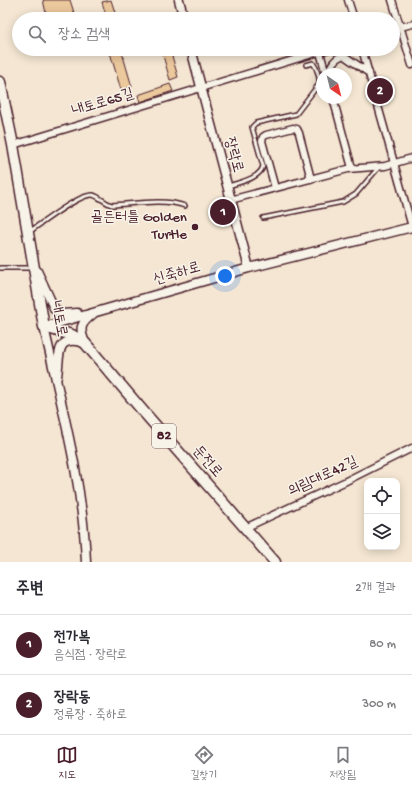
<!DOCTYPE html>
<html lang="ko">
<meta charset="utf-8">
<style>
:root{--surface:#fff;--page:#f2f2f3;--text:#2b2b33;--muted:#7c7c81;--line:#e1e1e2;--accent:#4a1f2b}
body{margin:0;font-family:"Gochi Hand","Poor Story",sans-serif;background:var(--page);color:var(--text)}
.controls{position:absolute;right:12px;bottom:12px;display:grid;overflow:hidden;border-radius:8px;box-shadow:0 2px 10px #0003}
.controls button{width:36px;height:36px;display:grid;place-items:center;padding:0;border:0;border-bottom:1px solid var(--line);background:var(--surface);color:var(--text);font:20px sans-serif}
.compass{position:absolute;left:316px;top:68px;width:36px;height:36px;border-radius:50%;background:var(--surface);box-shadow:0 2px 10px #0003;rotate:145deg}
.you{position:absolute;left:225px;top:276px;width:14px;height:14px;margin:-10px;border:3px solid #fff;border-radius:50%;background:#1a73e8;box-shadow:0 0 0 6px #1a73e833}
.badge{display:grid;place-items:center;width:26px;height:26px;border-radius:50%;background:var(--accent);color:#fff;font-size:13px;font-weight:700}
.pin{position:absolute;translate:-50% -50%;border:2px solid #fff;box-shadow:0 1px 4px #0006}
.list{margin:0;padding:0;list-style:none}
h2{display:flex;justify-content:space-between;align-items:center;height:52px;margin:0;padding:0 16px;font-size:17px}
h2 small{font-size:13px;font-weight:400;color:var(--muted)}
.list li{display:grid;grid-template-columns:26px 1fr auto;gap:12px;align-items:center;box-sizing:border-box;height:60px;padding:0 16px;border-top:1px solid var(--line)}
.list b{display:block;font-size:15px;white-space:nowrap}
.list p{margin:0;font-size:13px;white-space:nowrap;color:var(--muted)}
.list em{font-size:13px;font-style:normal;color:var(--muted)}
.icon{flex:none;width:22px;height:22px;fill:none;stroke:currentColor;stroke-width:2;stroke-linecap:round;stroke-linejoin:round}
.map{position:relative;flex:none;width:412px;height:562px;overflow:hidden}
.search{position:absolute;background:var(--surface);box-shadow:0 2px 10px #0003;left:12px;right:12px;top:12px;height:44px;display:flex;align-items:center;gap:10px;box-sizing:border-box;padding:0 14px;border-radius:22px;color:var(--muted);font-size:15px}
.sheet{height:172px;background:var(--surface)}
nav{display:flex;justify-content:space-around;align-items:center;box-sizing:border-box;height:56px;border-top:1px solid var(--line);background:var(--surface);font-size:11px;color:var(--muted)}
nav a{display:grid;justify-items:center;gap:2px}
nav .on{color:var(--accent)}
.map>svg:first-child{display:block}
.building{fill:#ecc89d;stroke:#4a1f2b}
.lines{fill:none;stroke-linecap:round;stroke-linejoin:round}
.service-casing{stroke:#4a1f2b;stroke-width:6}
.minor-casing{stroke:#4a1f2b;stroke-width:9}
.tertiary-casing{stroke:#4a1f2b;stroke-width:11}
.primary-casing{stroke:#4a1f2b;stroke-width:13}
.service{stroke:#f7f3e8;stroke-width:3}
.minor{stroke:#f7f3e8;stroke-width:6}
.tertiary{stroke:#f7f3e8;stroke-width:8}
.primary{stroke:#f7f3e8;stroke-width:10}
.poi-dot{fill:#4a1f2b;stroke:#f7f3e8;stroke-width:1.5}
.labels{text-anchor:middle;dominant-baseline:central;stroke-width:3;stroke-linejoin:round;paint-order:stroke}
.shield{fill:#f7f3e8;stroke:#7e5f64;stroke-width:1}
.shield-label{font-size:14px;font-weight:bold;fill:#4a1f2b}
.street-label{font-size:15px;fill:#4a1f2b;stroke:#f7f3e8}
.poi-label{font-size:15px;fill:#4a1f2b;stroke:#f7f3e8;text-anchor:end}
</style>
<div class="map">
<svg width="412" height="562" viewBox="0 0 412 562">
<rect width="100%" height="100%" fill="#f4e6d2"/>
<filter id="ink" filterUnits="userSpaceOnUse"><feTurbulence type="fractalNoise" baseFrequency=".025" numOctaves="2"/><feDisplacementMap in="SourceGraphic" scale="8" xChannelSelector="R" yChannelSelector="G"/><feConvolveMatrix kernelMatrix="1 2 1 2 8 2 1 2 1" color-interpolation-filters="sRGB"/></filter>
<g filter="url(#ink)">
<path class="building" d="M43,0h27l6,19h-31l-2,-4 3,-2z
M111,0l6,19h-10l-5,-17z
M109,49h12l11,38 -11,3z
M170,49l8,28 -8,3 -8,-28z
M170,84l3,7 -33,11 -2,-7z"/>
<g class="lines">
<g class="service-casing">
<path id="service" d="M229,186c10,-4 31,-7 34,-20l-11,-39 4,-4 40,-9 23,-30c1,-6 -2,-16 -6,-21l-7,2
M263,218l80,-16 13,-8 23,-27
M29,232c12,-8 51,-39 64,-37 7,2 12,8 19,10 21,-1 53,-7 73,1
M0,268h32"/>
</g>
<g class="minor-casing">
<path id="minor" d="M348,0l6,19
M392,0l20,65
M393,29l19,-5
M362,49l50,178
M320,52l6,22
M328,74c2,-9 6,-15 15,-19l26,18
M333,98l19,70
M13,145l316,-96
M275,188l-13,-47 1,-4 3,-2 27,-7 4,1 2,4 12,46
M230,200l118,-31 37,-3 27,-8
M245,528l99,-46 68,-34"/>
</g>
<g class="tertiary-casing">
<path id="tertiary" d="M179,0l5,19
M191,49l58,219
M37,271l18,39 7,4 15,-1
M57,377c3,-23 -2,-43 28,-34 -6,-15 -5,-19 8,-29
M86,562c-3,-79 -25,-158 -42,-235l205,-59 163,-41"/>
</g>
<g class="primary-casing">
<path id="primary" d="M0,82l13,63 31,182 28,8 13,8 57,67 133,152"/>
</g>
<use href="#service" class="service"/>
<use href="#minor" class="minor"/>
<use href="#tertiary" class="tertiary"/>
<use href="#primary" class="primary"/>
</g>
</g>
<circle class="poi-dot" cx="195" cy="227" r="4"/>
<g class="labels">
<rect class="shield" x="152" y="424" width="24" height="24" rx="3"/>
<g class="shield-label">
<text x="164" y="436">82</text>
</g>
<g class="street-label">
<text transform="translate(103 103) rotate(-17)">내토로65길</text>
<text transform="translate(233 155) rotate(75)">장락로</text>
<text transform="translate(177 274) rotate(-16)">신죽하로</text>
<text transform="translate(58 319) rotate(79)">내토로</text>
<text transform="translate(207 462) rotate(49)">둔전로</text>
<text transform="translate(323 477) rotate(-25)">의림대로42길</text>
</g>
<g class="poi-label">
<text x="187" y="218">골든터틀 Golden<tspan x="187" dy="17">Turtle</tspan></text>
</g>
</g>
</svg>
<div class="controls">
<button><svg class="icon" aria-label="locate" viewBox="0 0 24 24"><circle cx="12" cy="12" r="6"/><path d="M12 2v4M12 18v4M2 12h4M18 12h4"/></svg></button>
<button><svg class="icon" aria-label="layers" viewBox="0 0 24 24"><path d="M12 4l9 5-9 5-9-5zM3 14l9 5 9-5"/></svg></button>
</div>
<svg class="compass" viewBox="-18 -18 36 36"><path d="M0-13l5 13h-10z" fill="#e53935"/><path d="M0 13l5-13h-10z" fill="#7c7c81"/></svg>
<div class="you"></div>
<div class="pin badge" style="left:223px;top:212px">1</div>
<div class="pin badge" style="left:380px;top:91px">2</div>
<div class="search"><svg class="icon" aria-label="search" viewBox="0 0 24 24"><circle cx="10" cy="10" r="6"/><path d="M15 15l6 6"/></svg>장소 검색</div>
</div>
<section class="sheet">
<h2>주변<small>2개 결과</small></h2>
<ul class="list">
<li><span class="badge">1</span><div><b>전가복</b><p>음식점 · 장락로</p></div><em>80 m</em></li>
<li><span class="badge">2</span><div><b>장락동</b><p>정류장 · 죽하로</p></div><em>300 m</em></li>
</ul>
</section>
<nav>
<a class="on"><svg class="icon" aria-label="map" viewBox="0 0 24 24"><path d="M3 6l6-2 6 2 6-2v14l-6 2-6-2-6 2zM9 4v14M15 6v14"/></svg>지도</a>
<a><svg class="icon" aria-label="directions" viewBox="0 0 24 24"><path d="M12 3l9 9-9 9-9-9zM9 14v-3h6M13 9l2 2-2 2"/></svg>길찾기</a>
<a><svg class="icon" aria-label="saved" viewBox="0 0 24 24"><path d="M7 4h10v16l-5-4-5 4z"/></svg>저장됨</a>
</nav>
